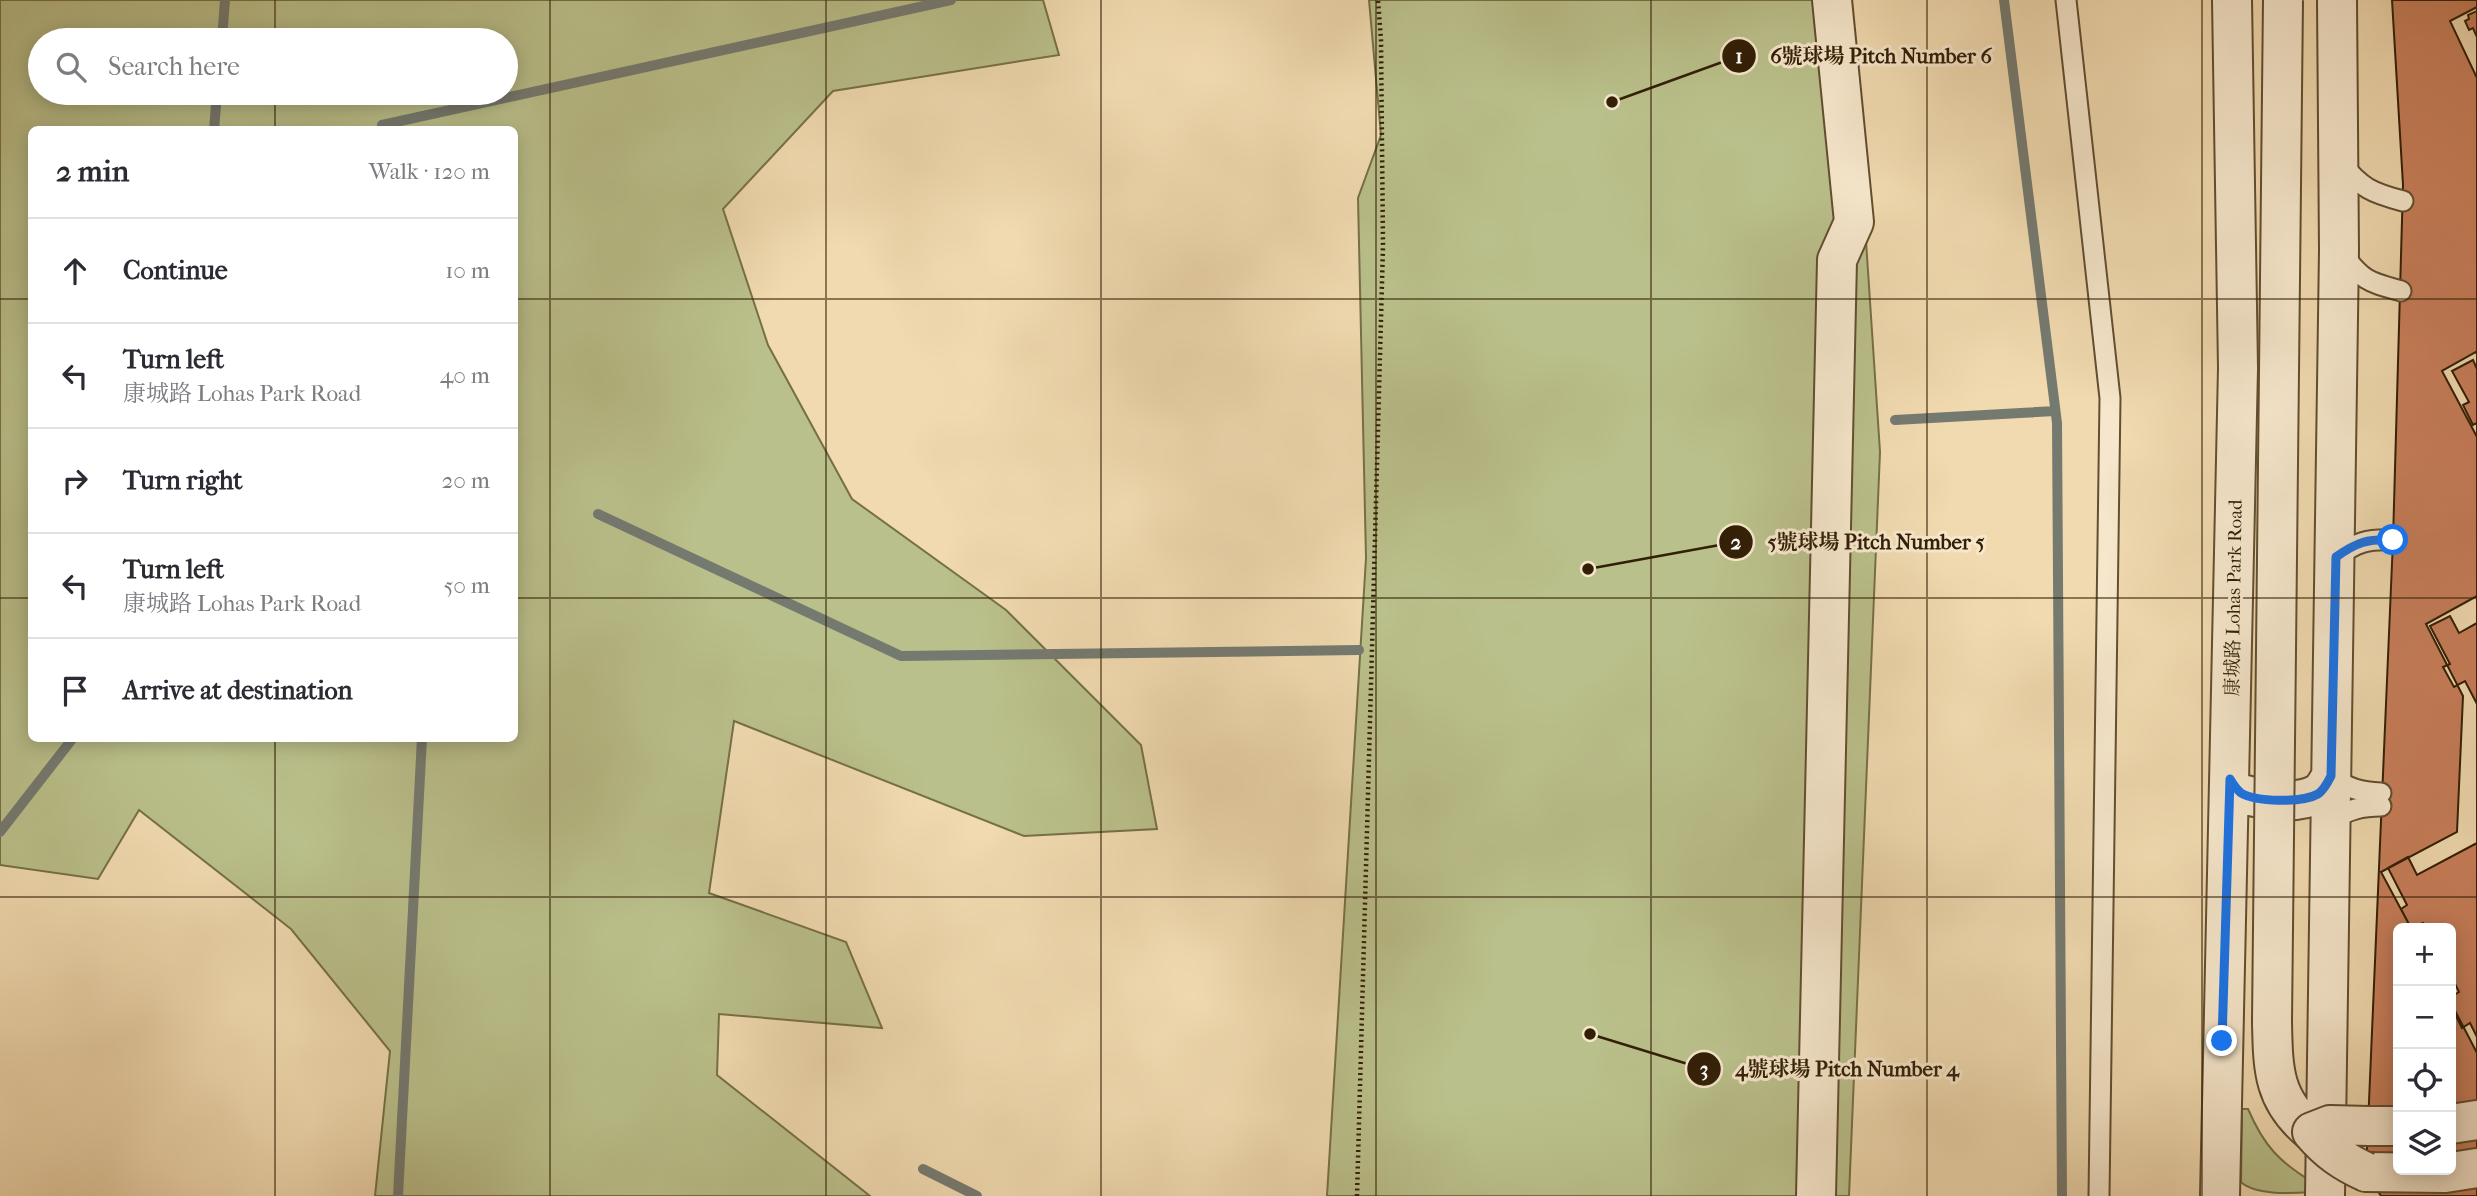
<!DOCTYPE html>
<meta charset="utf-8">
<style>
:root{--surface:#fff;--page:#f2f2f3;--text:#2b2b33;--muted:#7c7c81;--line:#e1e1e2}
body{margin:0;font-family:"IM FELL French Canon","Noto Serif TC",serif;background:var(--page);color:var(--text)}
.controls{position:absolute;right:21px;bottom:21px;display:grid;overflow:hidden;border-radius:10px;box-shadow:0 4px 18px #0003}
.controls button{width:63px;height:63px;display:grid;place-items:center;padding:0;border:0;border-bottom:2px solid var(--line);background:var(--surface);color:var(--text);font:35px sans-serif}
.stop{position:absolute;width:21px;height:21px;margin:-16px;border:5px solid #1a73e8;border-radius:50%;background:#fff}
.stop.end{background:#1a73e8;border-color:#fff;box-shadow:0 2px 7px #0008}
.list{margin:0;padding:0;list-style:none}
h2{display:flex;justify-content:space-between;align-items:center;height:91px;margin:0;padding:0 28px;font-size:30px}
h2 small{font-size:23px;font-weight:400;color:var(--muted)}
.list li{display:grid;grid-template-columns:46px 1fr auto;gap:21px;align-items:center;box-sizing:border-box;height:105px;padding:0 28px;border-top:2px solid var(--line)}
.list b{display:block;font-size:26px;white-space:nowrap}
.list p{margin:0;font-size:23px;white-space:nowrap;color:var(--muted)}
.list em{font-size:23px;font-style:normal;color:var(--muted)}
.icon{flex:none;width:38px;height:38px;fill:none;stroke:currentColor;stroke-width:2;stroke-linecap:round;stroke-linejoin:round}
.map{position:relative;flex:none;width:2477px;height:1196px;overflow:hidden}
.search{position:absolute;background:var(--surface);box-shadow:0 4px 18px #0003;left:28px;top:28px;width:490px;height:77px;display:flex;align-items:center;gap:18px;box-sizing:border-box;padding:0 24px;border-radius:38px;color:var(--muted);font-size:26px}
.panel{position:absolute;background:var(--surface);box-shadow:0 4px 18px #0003;left:28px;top:126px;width:490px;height:616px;border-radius:10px}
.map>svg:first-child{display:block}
.green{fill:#bac08b;stroke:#767048;stroke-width:2;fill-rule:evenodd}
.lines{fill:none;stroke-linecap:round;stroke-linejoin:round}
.stream{stroke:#757a71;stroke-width:10}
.building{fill:#c87f5b;stroke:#321f06;stroke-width:2;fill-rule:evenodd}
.lane-casing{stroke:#624e30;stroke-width:23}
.street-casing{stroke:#624e30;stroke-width:42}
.path{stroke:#321f06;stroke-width:4.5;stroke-dasharray:2 3.5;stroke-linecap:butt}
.lane{stroke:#f6e7cc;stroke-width:19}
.street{stroke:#f6e7cc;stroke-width:38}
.street-bridge-casing{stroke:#624e30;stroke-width:42;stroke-linecap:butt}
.street-bridge{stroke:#f6e7cc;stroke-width:38}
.route{stroke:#1a73e8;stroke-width:9}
.grid{fill:none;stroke:#321f06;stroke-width:2;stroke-opacity:0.55}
.labels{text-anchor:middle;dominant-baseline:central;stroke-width:6;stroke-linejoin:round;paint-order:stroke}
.street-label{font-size:19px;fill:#321f06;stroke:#f6e7cc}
.leader{fill:none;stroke:#321f06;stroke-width:2.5}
.callout-dot{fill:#321f06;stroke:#f6e7cc;stroke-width:2.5}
.mark-label{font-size:21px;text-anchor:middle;font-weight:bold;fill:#fff}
.callout-label{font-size:21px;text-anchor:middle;font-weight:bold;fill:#321f06;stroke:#f6e7cc;stroke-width:6;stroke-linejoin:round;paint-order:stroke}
</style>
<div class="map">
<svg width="2477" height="1196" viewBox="0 0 2477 1196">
<rect width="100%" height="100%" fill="#f1dab0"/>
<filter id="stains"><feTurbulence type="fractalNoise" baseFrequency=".00286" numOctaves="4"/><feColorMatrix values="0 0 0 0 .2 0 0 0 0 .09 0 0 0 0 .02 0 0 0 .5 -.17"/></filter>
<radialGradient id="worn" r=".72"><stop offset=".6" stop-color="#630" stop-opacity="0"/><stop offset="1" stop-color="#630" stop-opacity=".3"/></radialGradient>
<path class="green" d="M0,0h1043l16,55 -226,36 -110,118 45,136 84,154 154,111 135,135 16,84 -133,7 -290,-115 -25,172 137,49 36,86 -163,-14 -2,61 153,121h-495l15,-145 -99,-122 -152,-119 -41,69 -98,-14zM40,40h466v53h-466zM32,130h482v608h-482z
M1369,0h481l30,452 -31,744h-522l39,-638 -8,-360 23,-63z
M2242,1109h6c16,37 31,53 66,74l1,9c-22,1 -59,4 -74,-10z"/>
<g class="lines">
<path class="stream" d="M2004,0l53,423 5,773
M222,40l3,-40
M382,125l569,-125
M214,130l3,-37
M1895,420l160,-9
M598,514l303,142 458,-6
M0,832l73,-94
M923,1169l54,27
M398,1196l24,-458"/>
</g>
<path class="building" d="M2392,0h85v1196h-96l-15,-24 27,-632 10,-355zM2398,928h53v242h-53z
M2477,7v71l-27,-57z
M2477,11v23l-1,1 -3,-7 -4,2 -4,-9 4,-2 -1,-4z
M2476,352l1,2v83l-35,-66z
M2473,360l4,9v54l-4,2 -10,-20 6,-3 -17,-31z
M2477,596v457l-26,-50v-75h-40l-30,-56 76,-40 6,-136 -37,-72z
M2450,616l9,17 18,-10v81l-12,-23 -11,6 -11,-20 7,-3 -20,-38z
M2477,843v194l-7,-14 -8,5 -11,-22v-9l8,-5 -8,-16v-48h-25l-3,-5 -12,5 -10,-19 6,-4 -19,-37 20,-11 9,18z"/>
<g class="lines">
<g class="lane-casing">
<path id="lane" d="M2066,0l44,398 -11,798
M2341,163c20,25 31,30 62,38
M2342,253c20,28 27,29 59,38
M2336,557c21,-15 31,-18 57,-17
M2331,776c17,13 30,16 50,17
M2331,820c17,-10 30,-14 50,-14"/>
</g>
<g class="street-casing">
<path id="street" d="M2242,794c22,6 54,11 75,0 7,-4 10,-11 14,-18
M2272,1022c1,48 1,78 40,110
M2451,1124l26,-4
M2369,1126h29
M2366,1172l79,1 32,-5
M1816,1196l21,-936 17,-38 -22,-222
M2220,1196l18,-828 -6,-368
M2325,1196l14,-946 -2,-250"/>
</g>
<path class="path" d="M1357,1196l26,-950 -2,-206 -3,-40"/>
<use href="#lane" class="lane"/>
<use href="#street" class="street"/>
<g class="street-bridge-casing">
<path id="street-bridge" d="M2272,1022l11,-1022
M2366,1172c-22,-10 -38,-21 -54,-40l18,-7 39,1"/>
</g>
<use href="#street-bridge" class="street-bridge"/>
</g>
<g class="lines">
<path class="route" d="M2222,1041l8,-262c3,5 6,10 11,14 15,9 61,10 77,1 6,-4 10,-12 13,-18l5,-219c21,-15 31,-18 57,-17"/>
</g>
<path class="grid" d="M275,0v40M550,0v1196M826,0v1196M1101,0v1196M1376,0v1196M1651,0v1196M1927,0v1196M2202,0v1196M275,93v37M0,299h32M514,299h1963M0,598h32M514,598h1963M275,738v458M0,897h2477"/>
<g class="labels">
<g class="street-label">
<text transform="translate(2234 598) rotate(-89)">康城路 Lohas Park Road</text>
</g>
</g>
<path class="leader" d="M1612 102L1739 56M1588 569L1736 542M1590 1034L1704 1069"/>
<g class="callout-dot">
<circle cx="1612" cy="102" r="7"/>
<circle cx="1588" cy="569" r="7"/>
<circle cx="1590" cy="1034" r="7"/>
<circle cx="1739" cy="56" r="18"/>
<circle cx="1736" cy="542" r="18"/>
<circle cx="1704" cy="1069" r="18"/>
</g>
<g class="mark-label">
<text x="1739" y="63">1</text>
<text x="1736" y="549">2</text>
<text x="1704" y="1076">3</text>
</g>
<g class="callout-label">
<text x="1881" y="63">6號球場 Pitch Number 6</text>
<text x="1876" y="549">5號球場 Pitch Number 5</text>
<text x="1847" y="1076">4號球場 Pitch Number 4</text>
</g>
<rect width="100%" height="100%" filter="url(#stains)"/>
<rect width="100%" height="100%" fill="url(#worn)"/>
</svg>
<div class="controls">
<button>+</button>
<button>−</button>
<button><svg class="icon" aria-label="locate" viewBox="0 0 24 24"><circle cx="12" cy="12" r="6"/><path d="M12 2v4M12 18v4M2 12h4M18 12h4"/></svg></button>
<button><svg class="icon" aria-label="layers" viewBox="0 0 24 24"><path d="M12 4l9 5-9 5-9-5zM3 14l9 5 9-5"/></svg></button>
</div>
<div class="stop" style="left:2393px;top:540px"></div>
<div class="stop end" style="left:2222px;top:1041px"></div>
<div class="search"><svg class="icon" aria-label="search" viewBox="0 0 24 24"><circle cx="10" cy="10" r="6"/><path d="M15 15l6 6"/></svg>Search here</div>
<section class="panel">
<h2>2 min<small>Walk · 120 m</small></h2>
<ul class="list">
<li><svg class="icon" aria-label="ahead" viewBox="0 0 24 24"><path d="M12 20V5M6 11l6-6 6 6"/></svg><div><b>Continue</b></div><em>10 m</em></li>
<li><svg class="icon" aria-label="left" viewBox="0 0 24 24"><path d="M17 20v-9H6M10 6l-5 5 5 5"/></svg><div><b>Turn left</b><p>康城路 Lohas Park Road</p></div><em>40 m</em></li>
<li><svg class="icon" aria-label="right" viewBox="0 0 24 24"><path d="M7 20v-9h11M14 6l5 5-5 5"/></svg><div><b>Turn right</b></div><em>20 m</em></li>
<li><svg class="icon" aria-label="left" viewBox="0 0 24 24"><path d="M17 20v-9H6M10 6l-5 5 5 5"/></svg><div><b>Turn left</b><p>康城路 Lohas Park Road</p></div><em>50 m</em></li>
<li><svg class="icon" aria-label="arrive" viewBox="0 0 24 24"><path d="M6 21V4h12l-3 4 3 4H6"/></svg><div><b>Arrive at destination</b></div></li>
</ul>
</section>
</div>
